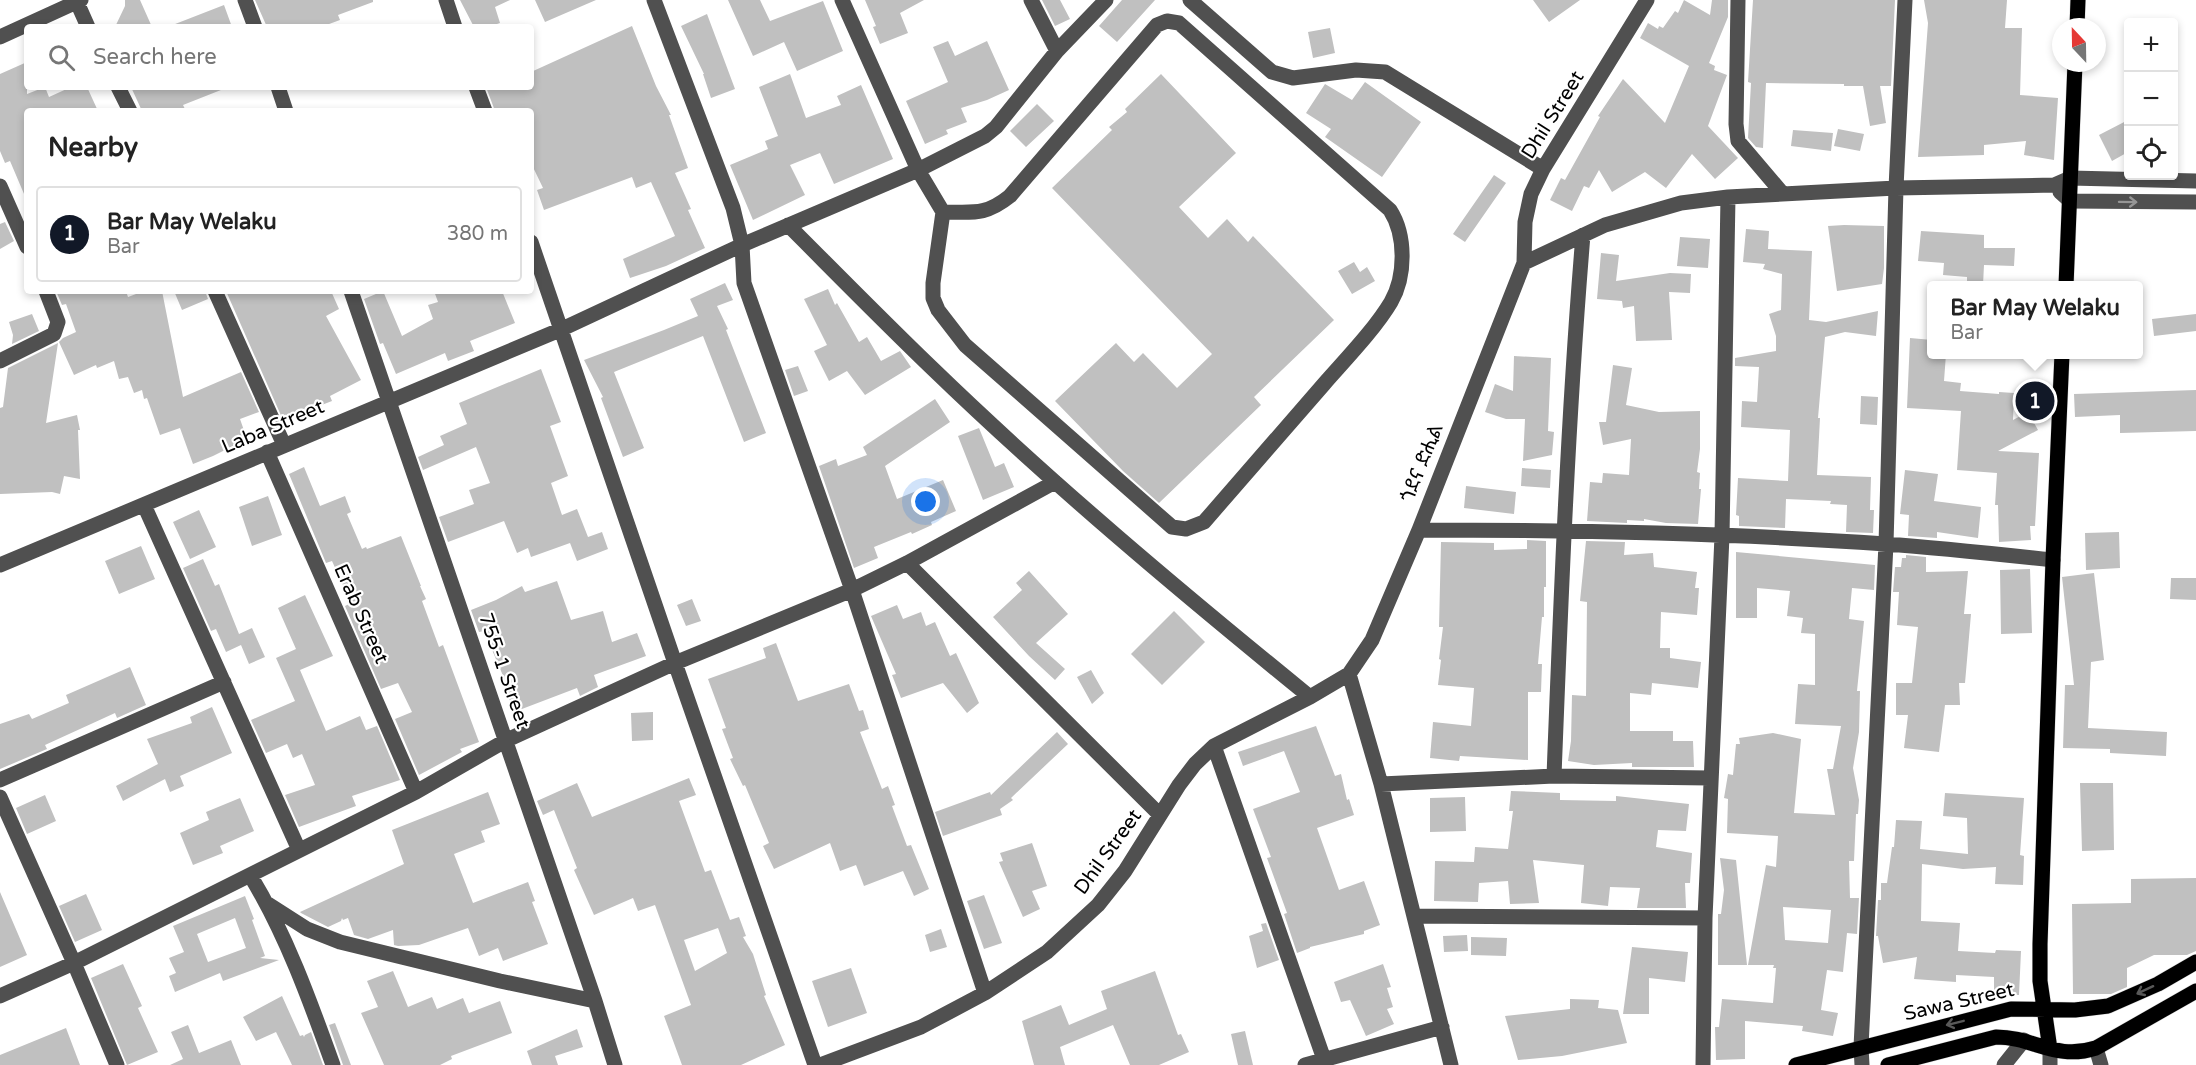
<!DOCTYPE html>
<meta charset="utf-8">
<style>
:root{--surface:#fff;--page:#f6f6f6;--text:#222;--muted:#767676;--line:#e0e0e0;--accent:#111827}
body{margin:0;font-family:"Varela Round","Noto Sans Ethiopic",sans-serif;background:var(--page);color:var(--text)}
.controls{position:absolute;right:18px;top:18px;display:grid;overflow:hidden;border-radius:6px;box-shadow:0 3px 9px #0003}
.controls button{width:54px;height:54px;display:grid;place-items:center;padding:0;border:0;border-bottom:2px solid var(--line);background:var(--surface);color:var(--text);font:30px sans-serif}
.compass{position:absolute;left:2052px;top:18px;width:54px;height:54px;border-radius:50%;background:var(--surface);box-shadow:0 3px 9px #0003;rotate:338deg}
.you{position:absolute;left:926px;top:502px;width:21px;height:21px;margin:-15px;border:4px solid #fff;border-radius:50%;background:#1a73e8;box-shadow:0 0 0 9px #1a73e833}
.badge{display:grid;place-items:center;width:39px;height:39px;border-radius:50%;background:var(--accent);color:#fff;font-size:20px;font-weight:700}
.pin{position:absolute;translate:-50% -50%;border:3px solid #fff;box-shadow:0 2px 6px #0006}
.popup{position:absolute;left:1927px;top:281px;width:216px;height:78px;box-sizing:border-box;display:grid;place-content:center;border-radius:6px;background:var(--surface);filter:drop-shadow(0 2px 4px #0005);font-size:20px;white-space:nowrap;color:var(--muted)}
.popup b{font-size:22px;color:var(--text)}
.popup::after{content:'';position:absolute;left:50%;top:100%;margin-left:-12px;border:12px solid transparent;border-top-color:var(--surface)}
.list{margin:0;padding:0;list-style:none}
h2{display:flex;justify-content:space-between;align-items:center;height:78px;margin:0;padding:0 24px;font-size:26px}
h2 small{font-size:20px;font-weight:400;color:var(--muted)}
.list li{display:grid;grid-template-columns:39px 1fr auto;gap:18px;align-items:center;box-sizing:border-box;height:96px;margin:0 12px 12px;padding:0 12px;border:2px solid var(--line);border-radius:6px}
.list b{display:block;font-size:22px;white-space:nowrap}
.list p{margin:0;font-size:20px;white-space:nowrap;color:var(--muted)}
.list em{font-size:20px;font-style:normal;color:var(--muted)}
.icon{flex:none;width:33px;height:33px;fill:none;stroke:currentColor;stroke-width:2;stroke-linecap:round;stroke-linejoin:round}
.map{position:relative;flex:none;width:2196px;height:1065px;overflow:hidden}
.search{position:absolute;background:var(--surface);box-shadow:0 3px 9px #0003;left:24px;top:24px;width:510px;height:66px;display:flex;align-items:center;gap:15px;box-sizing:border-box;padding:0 21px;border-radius:6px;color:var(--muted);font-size:22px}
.panel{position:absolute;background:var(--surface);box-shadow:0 3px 9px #0003;left:24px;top:108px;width:510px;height:186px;border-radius:6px}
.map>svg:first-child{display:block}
.building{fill:#c0c0c0;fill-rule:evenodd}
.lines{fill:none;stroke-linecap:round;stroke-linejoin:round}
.major-casing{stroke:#dbdbdb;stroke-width:16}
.minor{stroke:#505050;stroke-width:15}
.major{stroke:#000;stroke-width:15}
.oneway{stroke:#969696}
.oneway2{stroke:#595959}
.labels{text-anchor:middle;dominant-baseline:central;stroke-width:4.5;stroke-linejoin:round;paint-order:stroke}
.street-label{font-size:20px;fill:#000;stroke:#fff}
</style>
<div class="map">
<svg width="2196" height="1065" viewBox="0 0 2196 1065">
<rect width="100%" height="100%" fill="#fff"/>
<path class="building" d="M125,0h15l12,27h-37l10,-21z
M255,0h118v2l-35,13 2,5 -19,7h-54z
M460,0h50l-15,7 5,16 -12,4h-14z
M535,0h61l-51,22z
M728,0h32l10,21 53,-20 20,50 -46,20 -13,-29 -31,14z
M865,0h59l-24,13 8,20 -28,11 -7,-17 3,-1z
M1042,0h18l10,19 -15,7z
M1122,0h33l-38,42 -18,-16z
M1533,0h47l-31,22z
M1684,0l26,15 2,-15h16v17l-19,46 6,3 -1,4 13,5 -19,51 30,32 -23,21 -23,-25 -26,34 -21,-16 -33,20 -13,-22 -10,18 -5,-2 -12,25 -22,-11 11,-22 4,2 35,-63 -2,-1 25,-37 42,44 24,-57 -49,-28 8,-15 10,6 1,-3 4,2 12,-17 3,2z
M1753,0h142l-4,86h-11l6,37 -16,3 -7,-40h-19v-2l-78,-1 -3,65 -7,-1 -8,-9 3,-55 -3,-1z
M1924,0h83l-2,28h17l-2,67 38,3 -4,62 -30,-5 2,-14 -42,4v10l-66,2 10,-134z
M224,5l8,22h-61l-1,-1z
M707,14l28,75 -24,9 -8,-24h1l-23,-48z
M632,26l24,60 15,29h-2l19,53 -13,5 16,36 -3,1 17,38 -39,18 -36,12 -7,-19 52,-23 -24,-54 -15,6 -4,-11 -88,33 -7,-20 6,-2 -12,-25v-52h-36l-9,-24h45v-15z
M1330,28l5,25 -22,5 -5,-26z
M948,41l7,15 32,-15 22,49 -22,10 -26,8 6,14 -21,8 2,4 -23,10 -19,-43 42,-19 -15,-35z
M27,62v32l18,-7 4,10 22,-10h16l11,24h-71v90l-17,-40 -5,2 -5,-12v-77z
M790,74l16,44 35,-13 -4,-9 24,-11 32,74 -59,25 -14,-31 -30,12 15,30 -52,25 -23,-55 38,-16 -3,-8 13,-5 -19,-49z
M1161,74l75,79 -57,54 29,31 19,-19 21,23 5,-6 81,84 -80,77 7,8 -102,98 -36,-32 -68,-70 61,-58 18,19 9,-9 34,35 35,-34 -160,-166 60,-58 -3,-3 18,-15 -2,-3z
M1365,82l56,40 -39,55 -57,-40 6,-8 -25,-16 19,-29 27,16z
M131,87h94l1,1 -43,17 3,6h-44z
M1037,104l17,17 -28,26 -16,-16z
M2128,120v32l-16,9 -13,-26z
M1838,129l26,5 -4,17 -26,-5z
M1793,130l40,3 -2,18 -40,-5z
M1494,175l12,8 -41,59 -12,-8z
M5,222l9,19 -14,8v-25z
M1844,225l40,1v42l-2,16 -45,7 -9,-65z
M1746,229l23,2 -1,18 44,2 -3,69 17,2 52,-11 -2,25 -31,-4 -20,5 -7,81h2l-3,57 54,2 -1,33h4l-1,23 -27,-1 1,-27 -17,-1 1,-3 -45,-2 -1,29 -46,-2v-10l-3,-1 2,-37 50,3 2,-51 -49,-3 1,-26 15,1 2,-35 -24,-1v-8l41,-7v-15l-7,-22 12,-4 1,-36 -19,-5 2,-5 -22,-2z
M1921,231l63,4v13h31l-1,18 -30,-1 -1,20h-16v-8l-24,-2 1,-12 -26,-2z
M1680,237l30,2 -2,29 -31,-2z
M1601,253l18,2 -3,26 54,-8 21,1 -1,19 -21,-1 3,48 -36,1 -2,-35 -11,2 -1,-7 -25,-2z
M1354,262l6,10 7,-5 8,14 -23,13 -14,-23z
M725,283l8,17 -16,6 11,23 -2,1 40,103 -22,9 -41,-106 -89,36 30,76 -21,9 -22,-59 2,-1 -19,-37 80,-30 34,-14 -8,-17z
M828,289l7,16 2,-2 22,39 8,-5 14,24 19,-10 11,16 -46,28 -18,-24 -18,10 -15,-30 13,-6 -23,-46z
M56,291h70l2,6 16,-6h18l21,106 58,-25 18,40 -19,7 7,20 -34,17 -20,8 -13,-36 -20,7 -13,-37 -3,1 -2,-9 -8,3 -6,-16 -9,2 -5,-18 -17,7 -1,-3 -22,10 -15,-33 4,-4 13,-6 -10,-28 -4,1z
M174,291h31l3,8 -26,11z
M226,291h105l8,18 -13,7 35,64 -31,16 2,5 -49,19z
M383,291l19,45 31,-17 -5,-14 10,-3 -4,-11h68l13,32 -45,18 4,10 -26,10 -3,-8 -49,21 -13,-31 -3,1 -16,-45z
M32,314l7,17 -27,13 1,-9 -4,-13z
M2196,314v17l-42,5 -2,-17z
M1910,338l22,2v14h14l-2,27 17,2 -1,8 39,3v-2l15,1 -1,27 15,-8 10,18 -40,21 41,2 -4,73h-5l1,14 -32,2 -1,-37h-3l2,-32 -40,-3 4,-59 -54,-3z
M58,343l-12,80 31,-8 3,15h-2l2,49 -16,-3 -4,18 -8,-2 -52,2v-86l3,-1 5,-39z
M1514,356l37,2 -3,73 6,1 -2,23 -29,6 2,-42h-19l-21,-7 10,-28 18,7z
M1613,365l19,3 -6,37 33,7 41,-1v38l-3,23 3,1 -1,16h2l-3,35 -32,-1 -22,-4v2l-17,-1v3l-40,-2 3,-39 12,1 1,-10 26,2 2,-36 -28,6 -4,-23h7z
M798,366l10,25 -14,5 -9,-26z
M541,369l20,53 -11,4 18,50 -17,7 11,32 15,-6 11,28 14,-5 6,17 -31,12 -7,-18 -39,14 -3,-9 -11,5 -13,-32 -56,21 -9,-25 35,-13 -5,-14 21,-7 -14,-36 -53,23 -5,-13 26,-12 -4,-9 27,-12 -8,-21z
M2196,390v41l-76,2v-18l-45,2 -1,-23z
M1861,396l17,1 -1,28 -17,-1z
M935,399l15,23 -65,44 12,33 46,-19 13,31 -25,11 1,3 -20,9 -1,-2 -37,15 4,11 -24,10 -35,-102 17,-7 2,7 29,-11 -4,-8z
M979,428l16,39 9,-4 10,24 -31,13 -25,-64z
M304,467l16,39 25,-10 6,16 -4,2 15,35 4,-2 1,2 34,-13 20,50h-1l6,13 -4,2 17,46 4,-2 36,97 -19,7 2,3 -43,23 -24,-56 17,-7 -14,-29 -17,6 -36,-83 6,-3 -19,-42 -6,2 -37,-89z
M1522,468l29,2 -1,18 -29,-2z
M1905,470l33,4 -4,27 47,6 -3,31 -41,-6v6l-29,-2 1,-21 -9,-1z
M1466,486l50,6 -2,22 -50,-6z
M268,496l14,39 -30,11 -13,-39z
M199,510l17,37 -26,12 -17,-37z
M2119,532l1,36 -34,2 -1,-37z
M1527,540l19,1v46h-2v30h-2l-4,47h4l-1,28h-13v68l-68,-4 -1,5 -29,-3 3,-36 38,4 3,-38 -36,-3 3,-25 -2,-1 4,-32h-4l2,-85 53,1v7l33,-1z
M1586,541l39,1 -1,13 29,-2 1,14 43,5 -2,16h4l-2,27 -36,-3 -1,36h10v10l31,4 -3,26 -46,-5 -1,12 -21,-2v38h43v10h20l1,26h-62v-4l-38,2 -26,-4 3,-20 1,-46 14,1 1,-94 -7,-1z
M141,546l14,33 -36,15 -14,-33z
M1736,552l139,13 -1,25 -22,-2 -3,31 15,2 -7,70h3l-1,41 -6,36 6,32 -1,14h-2l-2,47h-5l1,37h9l-2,36 -10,-1 -4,39 -16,-2 -6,40 17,3 -5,23 -31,-5 1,-5 -58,-5v38l-29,1 -1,-33h4l3,-28 51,4 3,-35h-3l1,-3h-26l18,-100 10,2 2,-31 -51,-3 1,-34 -4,-1 4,-24 5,1 3,-31h4l-1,-6 34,-5 28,6 -7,74 41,2 -8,-46h6l8,-43 -46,-2 3,-40 17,1v-51l-14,-1 2,-15 -16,-2 3,-25 -33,-3v30h-21zM1783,907l48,3 -3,33 -43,-3z
M1906,555l20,2v15l42,-1 -4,43h7l-6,69h-6l1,22h-15l-6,47 -35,-4 4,-33h-12v-32h16l6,-56 -21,-2 2,-33h-6l2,-25h6l1,-9h4z
M203,559l12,27 4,-2 20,50 13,-6 13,29 -16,7 -8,-19 -15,7 -10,-23 -5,2 -28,-63z
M2030,569l2,64 -31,1 -1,-64z
M1029,571l39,43 -32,29 29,26 -10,11 -26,-24 -36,-39 29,-27 -6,-7z
M2094,573l10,87 -13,2 -3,66 79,4 -1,24 -56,-3v-4l-47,-1 2,-63h9l-12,-108z
M2171,578h25v22l-26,-1z
M557,581l14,39 32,-9 9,31 25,-9 9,23 -52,19 4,12 -18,9 -3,-8 -63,24 -12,-33 2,-1 -20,-47 -5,1 -8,-22 25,-10 26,-14 3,6z
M305,595l28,61 -33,14 26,61 34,-15 6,14 11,-4 23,54 -48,16 4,10 -57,21 -14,-32 30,-10 -13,-31 -9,4 -6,-14 -21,9 -15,-33 44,-19 -19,-43 20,-9 -18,-41z
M692,599l9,22 -15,5 -9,-21z
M897,605l6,14 18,-7 5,14 9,-4 15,34 6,-3 23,50 -12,10 -24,-30 -42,15 -9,-23 4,-1 -25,-58z
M1174,611l31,31 -43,43 -31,-31z
M776,643l22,58 51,-17 10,27 4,-1 6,19 -9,3 22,57 6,-3 7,19 -3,1 15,40 4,-1 18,44 -15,7 -11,-25 -39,15 -8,-21 -16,6 -10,-28 -56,26 -11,-23 6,-3 -24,-58 -2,1 -13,-27 3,-1 -11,-29 4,-1 -18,-49 58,-21 -3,-10z
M130,667l16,38 -29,13 -2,-5 -70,32 2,4 -47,20v-45l29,-10 3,5 37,-16 -3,-8z
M1091,670l13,23 -12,11 -15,-27z
M212,707l20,46 -52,23 4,10 -14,6 -5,-13 -42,22 -7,-15 42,-22 -11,-25 45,-16 -2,-6z
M653,712v28l-21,1 -1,-28z
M1316,726l19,50 6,-2 6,26 2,-1 5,16 -37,13 22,62 25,-9 16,44 -16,6v3l-54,13v1l-13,5 -13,-39 3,-1 -20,-55 4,-1 -18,-48 47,-17 -16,-41 -41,15 -5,-14z
M1057,732l11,12 -57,54 2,2 -13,9 2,6 -59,21 -8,-24 55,-20 1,3z
M689,778l7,17 -17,6 26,71 6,-2 19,50 9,-3 7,19 -3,1 10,17 13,41 -2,1 21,49 -44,20h-59l-18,-49 27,-11 -36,-100 -17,6 -5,-13 -39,17 -20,-45 3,-2 -23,-58 -11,5 -6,-14 40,-18 15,34zM718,928l9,25 -32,18 -11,-31z
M2080,783h33l1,67 -32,1z
M1511,791l49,2v7l56,1v-5l73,8 -3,27 -28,-1 -2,17 36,6 -2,30h-5l1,25h-49l3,-20 -30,-1 -2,19 -27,-3 3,-38 -51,-5 6,43 -29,1 -2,-23 -29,2 -1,19 -44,-1 1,-40 39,1 1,-15 33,2 5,-38h-4z
M488,792l12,32 -19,7 4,11 -31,12 19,49 55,-21 7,19 -3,1 16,42 -45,17 -5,-13 -19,8 -11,-28 -49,17 -21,1 -4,-1 -1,-15 -25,9 -14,-4 -6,-17 -5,2 -1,-2 -1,3 -13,6 -27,-14 -1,-1 104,-48 -12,-34z
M1945,793l79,5 -4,57 4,1 -1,29 -28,-1 1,-17 -33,2 -41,-5 -1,57 39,2 -2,28 37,2 1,-3 25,1 -2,44 -25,-1v-17l-38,-2v7l-42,-3 3,-22 -34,6 -5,-27h-2l2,-36h3v-17h6l5,-36h2l2,-27 26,1 -2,28 48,5 -1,-36 -24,-2z
M45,795l11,26 -29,13 -11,-26z
M1465,797l1,34 -36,1v-34z
M240,798l14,33 -34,15 3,7 -30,12 -13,-32 29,-13 -3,-8z
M1032,843l15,43 -15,5 8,18 -17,8 -24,-55 4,-1 -3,-8z
M1720,858l16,2 11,105h-29v-51h3l3,-24z
M2196,878v73l-9,4h-33l-27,13v19l-16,7h-38l-1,-90 59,-1v-24z
M0,892l27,63 -27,12z
M86,894l16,36 -27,12 -16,-36z
M984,895l18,48 -18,6 -17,-48z
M245,896l9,23 -2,1 13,36 -5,2 19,2 -56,21 -3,-8 -45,19 -6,-16 7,-3 -7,-15 15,-6 -11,-26zM235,918l11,30 -38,14 -11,-28z
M1266,923l13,37 -22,8 -8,-32 14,-5 -2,-7z
M941,929l6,18 -17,5 -5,-17z
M1467,935l1,16 -24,1 -1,-16z
M1471,937l36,1 -1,18 -35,-1z
M1632,947l56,5 -3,30 -36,-4v36h-26z
M123,964l19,42 -4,2 20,44 -31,13 -36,-87z
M1383,964l8,23 -4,1 6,19 -6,2 7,15 -28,12 -16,-36 -9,2 -7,-20z
M851,968l16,45 -39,14 -16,-46z
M393,971l15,36 24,-10 5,12 26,-11 6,15 31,-12 12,32 -61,23 1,3 -12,6h-56l-23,-52 17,-6 -11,-26z
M1155,971l23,64 3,-1 8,18 -30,13h-29l-17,-40 -53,22 5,18h-31l-12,-44 39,-16 8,20 38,-16 -6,-18z
M282,996l18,40 3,-1 1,2 1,-2 6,-3 12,33h-31l-16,-33 -20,9 -13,-24z
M1570,999l29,1 -1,8 20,2 9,33 -65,13 -44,4 -13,-44 65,-7z
M335,1023l16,42h-8l-14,-40z
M188,1025l11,28 32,-13 10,25h-71l13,-6 -12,-27z
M66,1028l14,37h-80v-10z
M577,1029l6,18 -28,9 3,9h-26l-5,-14z
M1245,1031l8,34h-15l-7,-31z"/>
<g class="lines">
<g class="major-casing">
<path id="major" d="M2077,27l1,-27
M2066,286l9,-223
M2050,1049l-10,-68v-37l13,-384 9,-206
M1796,1065l215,-56 64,1 33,-4 50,-22 38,-22
M1888,1065l108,-28c38,0 59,24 100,11l100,-57"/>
</g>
<path class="minor" d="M76,0l12,27
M245,0l10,27
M446,0l9,27
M654,0l79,208 9,37 2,38 108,307 133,403
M842,0l76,170 25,42 -10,71v15l5,12 27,35 207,182 14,2 18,-7c40,-46 80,-92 120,-138 21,-24 51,-55 67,-82 15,-26 15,-67 -1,-92l-211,-187 -12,-2 -10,4 -147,171c-25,20 -37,16 -67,16
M1031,0l26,51
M1190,0l82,72 21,6 63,-8 29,2 158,97
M1738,0l-2,124 2,17 45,53
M0,37l81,-37
M118,87l12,24
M278,87l8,24
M476,87l9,24
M0,186l27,61
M2060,192l10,9 126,1
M788,225c48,48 96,97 145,144 120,116 248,223 377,328
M531,242l144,421 140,402
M1524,263l81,-38 76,-22 47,-6 168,-9 158,-3 16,-7 126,3
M215,291l69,154
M351,291l244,710 20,64
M0,361l54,-27 4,-12 -12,-31
M267,452l149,340
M144,505l155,345
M1419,530c155,0 311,3 467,14 55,4 111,10 167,16
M907,563l253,252
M0,565l562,-236 180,-84 176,-75 67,-34 11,-9 61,-76 49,-51
M1349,674l32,110 70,281
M1214,746l112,319
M1554,776c7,-181 14,-361 29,-541
M0,780l224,-98
M1381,784l173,-8 156,2
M0,797l74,166 43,102
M250,875c36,59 60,126 83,190
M268,904l39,25 33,13 160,39 95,20
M1415,916l290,2
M0,996l74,-33 342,-171 89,-51 170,-78 177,-73 55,-27 148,-81
M2096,1048l5,17
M820,1065l101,-38 64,-34 62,-41 51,-47 27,-34 54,-86 16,-21 19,-18 96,-49 39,-23 23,-34 47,-110 105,-267 1,-41 6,-28 12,-25 104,-169
M1305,1065l137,-38
M1703,1065l2,-147 17,-382 6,-339
M1862,1065l-1,-18 25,-503 10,-356 9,-188
M2004,1065l20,-25
M2050,1065v-16"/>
<use href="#major" class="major"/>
</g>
<defs><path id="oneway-shaft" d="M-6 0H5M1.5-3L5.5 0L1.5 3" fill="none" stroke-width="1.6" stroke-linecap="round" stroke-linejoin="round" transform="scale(1.5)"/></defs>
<use class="oneway" href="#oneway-shaft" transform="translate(2128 202) rotate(1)"/>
<g class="oneway2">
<use href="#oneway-shaft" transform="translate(2145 990) rotate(155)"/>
<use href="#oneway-shaft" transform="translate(1955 1023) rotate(166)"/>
</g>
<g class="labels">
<g class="street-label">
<text transform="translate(1553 115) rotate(-58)">Dhil Street</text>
<text transform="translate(273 427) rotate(-23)">Laba Street</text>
<text transform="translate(1422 463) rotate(-68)">ጎደና ድሒል</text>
<text transform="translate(361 614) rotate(66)">Erab Street</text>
<text transform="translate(504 671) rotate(71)">755-1 Street</text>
<text transform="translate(1108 852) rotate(-54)">Dhil Street</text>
<text transform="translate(1959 1002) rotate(-13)">Sawa Street</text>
</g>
</g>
</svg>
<div class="controls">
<button>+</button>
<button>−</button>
<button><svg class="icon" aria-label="locate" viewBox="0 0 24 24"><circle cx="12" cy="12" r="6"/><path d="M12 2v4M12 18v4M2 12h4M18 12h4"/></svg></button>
</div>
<svg class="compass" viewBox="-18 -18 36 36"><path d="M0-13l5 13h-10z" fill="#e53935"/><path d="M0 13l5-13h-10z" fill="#767676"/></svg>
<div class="you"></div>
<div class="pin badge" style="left:2035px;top:401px">1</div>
<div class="popup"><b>Bar May Welaku</b>Bar</div>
<div class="search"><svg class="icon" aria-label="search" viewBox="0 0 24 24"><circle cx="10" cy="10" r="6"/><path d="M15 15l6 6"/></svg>Search here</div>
<section class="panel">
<h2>Nearby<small></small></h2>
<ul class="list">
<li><span class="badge">1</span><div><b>Bar May Welaku</b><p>Bar</p></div><em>380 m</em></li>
</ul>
</section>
</div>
